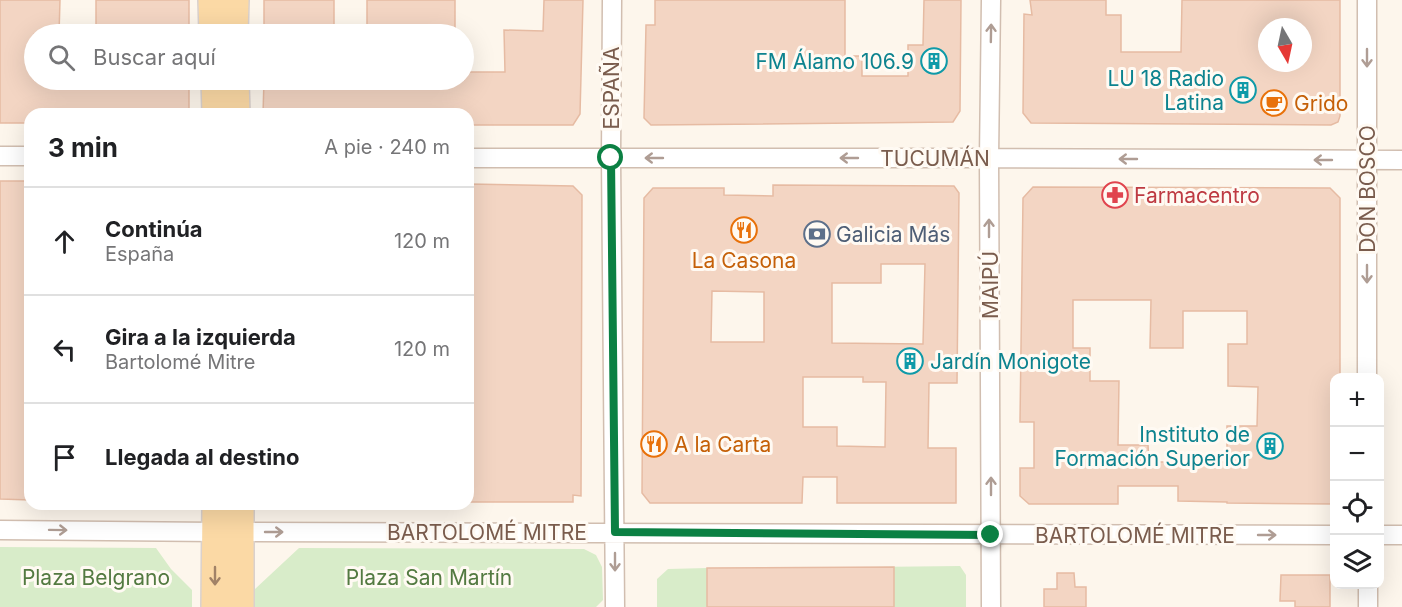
<!DOCTYPE html>
<html lang="es">
<meta charset="utf-8">
<style>
:root{--surface:#fff;--page:#f2f2f2;--text:#202124;--muted:#757577;--line:#e0e0e0}
body{margin:0;font-family:Inter,sans-serif;background:var(--page);color:var(--text)}
.controls{position:absolute;right:18px;bottom:18px;display:grid;overflow:hidden;border-radius:12px;box-shadow:0 6px 24px #0002}
.controls button{width:54px;height:54px;display:grid;place-items:center;padding:0;border:0;border-bottom:2px solid var(--line);background:var(--surface);color:var(--text);font:30px sans-serif}
.compass{position:absolute;left:1258px;top:18px;width:54px;height:54px;border-radius:50%;background:var(--surface);box-shadow:0 6px 24px #0002;rotate:171deg}
.stop{position:absolute;width:18px;height:18px;margin:-14px;border:4px solid #0b8043;border-radius:50%;background:#fff}
.stop.end{background:#0b8043;border-color:#fff;box-shadow:0 2px 6px #0008}
.list{margin:0;padding:0;list-style:none}
h2{display:flex;justify-content:space-between;align-items:center;height:78px;margin:0;padding:0 24px;font-size:26px}
h2 small{font-size:20px;font-weight:400;color:var(--muted)}
.list li{display:grid;grid-template-columns:39px 1fr auto;gap:18px;align-items:center;box-sizing:border-box;height:108px;padding:0 24px;border-top:2px solid var(--line)}
.list b{display:block;font-size:22px;white-space:nowrap}
.list p{margin:0;font-size:20px;white-space:nowrap;color:var(--muted)}
.list em{font-size:20px;font-style:normal;color:var(--muted)}
.icon{flex:none;width:33px;height:33px;fill:none;stroke:currentColor;stroke-width:2;stroke-linecap:round;stroke-linejoin:round}
.map{position:relative;flex:none;width:1402px;height:607px;overflow:hidden}
.search{position:absolute;background:var(--surface);box-shadow:0 6px 24px #0002;left:24px;top:24px;width:450px;height:66px;display:flex;align-items:center;gap:15px;box-sizing:border-box;padding:0 21px;border-radius:33px;color:var(--muted);font-size:22px}
.panel{position:absolute;background:var(--surface);box-shadow:0 6px 24px #0002;left:24px;top:108px;width:450px;height:402px;border-radius:18px}
.map>svg:first-child{display:block}
.green{fill:#d8ecc9}
.building{fill:#f3d5c3;stroke:#e6bba3;stroke-width:1.5;fill-rule:evenodd}
.lines{fill:none;stroke-linecap:round;stroke-linejoin:round}
.minor-casing{stroke:#d1beb0;stroke-width:21}
.primary-casing{stroke:#dad1cd;stroke-width:30}
.minor{stroke:#fff;stroke-width:18}
.primary{stroke:#fbd9a5;stroke-width:27}
.oneway{stroke:#af9d94}
.oneway2{stroke:#a18267}
.route{stroke:#0b8043;stroke-width:8}
.labels{text-anchor:middle;dominant-baseline:central;stroke-width:6;stroke-linejoin:round;paint-order:stroke}
.culture-label{font-size:21px;fill:#0d838f;stroke:#fffaf3;text-anchor:end}
.street-label{font-size:21px;fill:#7a5c4d;stroke:#fffaf3}
.food-label{font-size:21px;fill:#c56008;stroke:#fffaf3;text-anchor:start}
.health-label{font-size:21px;fill:#be3a42;stroke:#fffaf3;text-anchor:start}
.service-label{font-size:21px;fill:#4e5e75;stroke:#fffaf3;text-anchor:start}
.park-label{font-size:21px;fill:#537a41;stroke:#fffaf3}
</style>
<div class="map">
<svg width="1402" height="607" viewBox="0 0 1402 607">
<rect width="100%" height="100%" fill="#fdf6ec"/>
<path class="green" d="M0,547l156,1 15,21 21,21v17h-192z
M299,548l285,1 12,6 6,12 1,33 -7,7h-341v-18z
M960,566l6,9v32h-184v-39z
M707,568v39h-50v-28l11,-10z"/>
<path class="building" d="M0,0h60l-1,34h-25v46h155v34h-159v9h-30z
M96,0h93v34h-93z
M264,0h70v34h-70z
M367,0h88v34h-88z
M544,0h39l-3,114 -7,11h-105v-11h-101v-4h-46v4h-58l1,-34h200v-8h41l-1,-42 39,1z
M655,0h190v56h17v20h46v-31h15l1,-45h37l-1,111 -7,11 -302,3 -7,-7 2,-93h9z
M1030,0h76v15h15v37h60l1,-52h158v116l-2,6 -7,3 -300,-2 -8,-10 1,-99 8,1zM1267,27h36v36h-36z
M0,181h30v319l-30,-1z
M468,184l105,2 9,9 -1,301 -8,-1v7h-105z
M773,185l181,1 5,7 -2,190h-28l-1,65h28v55h-119v-26h-34l-1,26h-152l-8,-10 2,-295 9,-10h71v7l49,1zM881,264h44l-2,80 -91,-1v-60h49zM712,291l52,1v50h-53zM803,377h60v5h23l-1,65 -48,-1v-19h-34z
M1033,187l297,1 10,10v180h-5v126l-108,-1v-1l-49,-1v-15h-60v18h-89l-9,-8v-28h14v-46h-14l3,-224zM1073,300h78l-1,48h33v-37h64v33h-19v42l30,1 -1,39h-30v36h-78l-1,-17h-30l1,-64h-29v-33h-17z
M894,567v40h-187v-39z
M1057,573h17l1,14h11v20h-42v-18h13z
M1281,575h49v32h-35v-6h-15z"/>
<g class="lines">
<g class="minor-casing">
<path id="minor" d="M612,0l-1,158 4,449
M991,0l-2,158 2,449
M1367,0v378
M0,156h30
M468,158h521l413,2
M0,530l216,2 1118,3
M1380,535h22
M1368,607v-23"/>
</g>
<g class="primary-casing">
<path id="primary" d="M212,0l1,34
M234,34l1,-34
M215,80l1,34
M235,80l1,34
M215,607l1,-103
M240,607v-103"/>
</g>
<use href="#minor" class="minor"/>
<use href="#primary" class="primary"/>
</g>
<defs><path id="oneway-shaft" d="M-6 0H5M1.5-3L5.5 0L1.5 3" fill="none" stroke-width="1.6" stroke-linecap="round" stroke-linejoin="round" transform="scale(1.5)"/></defs>
<g class="oneway">
<use href="#oneway-shaft" transform="translate(991 33) rotate(-89)"/>
<use href="#oneway-shaft" transform="translate(1367 58) rotate(90)"/>
<use href="#oneway-shaft" transform="translate(654 158) rotate(-180)"/>
<use href="#oneway-shaft" transform="translate(849 158) rotate(-180)"/>
<use href="#oneway-shaft" transform="translate(1128 159) rotate(-180)"/>
<use href="#oneway-shaft" transform="translate(1323 160) rotate(-180)"/>
<use href="#oneway-shaft" transform="translate(989 228) rotate(-90)"/>
<use href="#oneway-shaft" transform="translate(1367 274) rotate(90)"/>
<use href="#oneway-shaft" transform="translate(991 486) rotate(-90)"/>
<use href="#oneway-shaft" transform="translate(58 530) rotate(1)"/>
<use href="#oneway-shaft" transform="translate(274 532)"/>
<use href="#oneway-shaft" transform="translate(1267 535)"/>
<use href="#oneway-shaft" transform="translate(615 562) rotate(90)"/>
</g>
<use class="oneway2" href="#oneway-shaft" transform="translate(215 576) rotate(90)"/>
<g class="lines">
<path class="route" d="M611,158l4,374 376,3"/>
</g>
<defs>
<g id="building-ring" transform="scale(1.35)"><circle r="9.5" fill="#fffaf3" stroke="#0f9aa8" stroke-width="1.5"/><path d="M-4-6H4V6H1V3H-1V6H-4ZM-2.5-4.3h1.7v1.8h-1.7ZM.8-4.3h1.7v1.8H.8ZM-2.5-1h1.7V.8h-1.7ZM.8-1h1.7V.8H.8Z" fill="#0f9aa8"/></g>
<g id="cafe-ring" transform="scale(1.35)"><circle r="9.5" fill="#fffaf3" stroke="#e8710a" stroke-width="1.5"/><path d="M-5.5-4.5H6V0H3Q3 3.5 0 3.5H-2.5Q-5.5 3.5-5.5 0ZM3-3.2v2h1.7v-2ZM-6 4.5H4V6H-6Z" fill="#e8710a"/></g>
<g id="pharmacy-ring" transform="scale(1.35)"><circle r="9.5" fill="#fffaf3" stroke="#e0444e" stroke-width="1.5"/><path d="M-2-6h4v4h4v4h-4v4h-4v-4h-4v-4h4Z" fill="#e0444e"/></g>
<g id="restaurant-ring" transform="scale(1.35)"><circle r="9.5" fill="#fffaf3" stroke="#e8710a" stroke-width="1.5"/><path d="M-5-6h1v4h1v-4h1v4h1v-4h1v5L-1.5 .5V6h-2V.5L-5-1ZM5-6V6H3V1.5H1.5Q1.5-4 5-6Z" fill="#e8710a"/></g>
<g id="bank-ring" transform="scale(1.35)"><circle r="9.5" fill="#fffaf3" stroke="#5c6f8a" stroke-width="1.5"/><path d="M-6-4H6V4H-6ZM0-2.3a2.3 2.3 0 1 0 0 4.6a2.3 2.3 0 1 0 0-4.6Z" fill="#5c6f8a"/></g>
</defs>
<g fill-rule="evenodd">
<use href="#building-ring" x="934" y="61"/>
<use href="#building-ring" x="1243" y="90"/>
<use href="#cafe-ring" x="1274" y="103"/>
<use href="#pharmacy-ring" x="1115" y="195"/>
<use href="#restaurant-ring" x="744" y="230"/>
<use href="#bank-ring" x="817" y="234"/>
<use href="#building-ring" x="910" y="361"/>
<use href="#restaurant-ring" x="654" y="444"/>
<use href="#building-ring" x="1270" y="446"/>
</g>
<g class="labels">
<g class="culture-label">
<text x="914" y="61">FM Álamo 106.9</text>
<text x="1224" y="78">LU 18 Radio<tspan x="1224" dy="24">Latina</tspan></text>
<text x="930" y="361" text-anchor="start">Jardín Monigote</text>
<text x="1250" y="434">Instituto de<tspan x="1250" dy="24">Formación Superior</tspan></text>
</g>
<g class="street-label">
<text transform="translate(611 88) rotate(-90)">ESPAÑA</text>
<text x="935" y="158">TUCUMÁN</text>
<text transform="translate(1367 189) rotate(-90)">DON BOSCO</text>
<text transform="translate(990 285) rotate(-90)">MAIPÚ</text>
<text x="487" y="532">BARTOLOMÉ MITRE</text>
<text x="1135" y="535">BARTOLOMÉ MITRE</text>
</g>
<g class="food-label">
<text x="1294" y="103">Grido</text>
<text x="744" y="260" text-anchor="middle">La Casona</text>
<text x="674" y="444">A la Carta</text>
</g>
<g class="health-label">
<text x="1134" y="195">Farmacentro</text>
</g>
<g class="service-label">
<text x="836" y="234">Galicia Más</text>
</g>
<g class="park-label">
<text x="96" y="577">Plaza Belgrano</text>
<text x="429" y="577">Plaza San Martín</text>
</g>
</g>
</svg>
<div class="controls">
<button>+</button>
<button>−</button>
<button><svg class="icon" aria-label="locate" viewBox="0 0 24 24"><circle cx="12" cy="12" r="6"/><path d="M12 2v4M12 18v4M2 12h4M18 12h4"/></svg></button>
<button><svg class="icon" aria-label="layers" viewBox="0 0 24 24"><path d="M12 4l9 5-9 5-9-5zM3 14l9 5 9-5"/></svg></button>
</div>
<svg class="compass" viewBox="-18 -18 36 36"><path d="M0-13l5 13h-10z" fill="#e53935"/><path d="M0 13l5-13h-10z" fill="#757577"/></svg>
<div class="stop" style="left:611px;top:158px"></div>
<div class="stop end" style="left:991px;top:535px"></div>
<div class="search"><svg class="icon" aria-label="search" viewBox="0 0 24 24"><circle cx="10" cy="10" r="6"/><path d="M15 15l6 6"/></svg>Buscar aquí</div>
<section class="panel">
<h2>3 min<small>A pie · 240 m</small></h2>
<ul class="list">
<li><svg class="icon" aria-label="ahead" viewBox="0 0 24 24"><path d="M12 20V5M6 11l6-6 6 6"/></svg><div><b>Continúa</b><p>España</p></div><em>120 m</em></li>
<li><svg class="icon" aria-label="left" viewBox="0 0 24 24"><path d="M17 20v-9H6M10 6l-5 5 5 5"/></svg><div><b>Gira a la izquierda</b><p>Bartolomé Mitre</p></div><em>120 m</em></li>
<li><svg class="icon" aria-label="arrive" viewBox="0 0 24 24"><path d="M6 21V4h12l-3 4 3 4H6"/></svg><div><b>Llegada al destino</b></div></li>
</ul>
</section>
</div>
